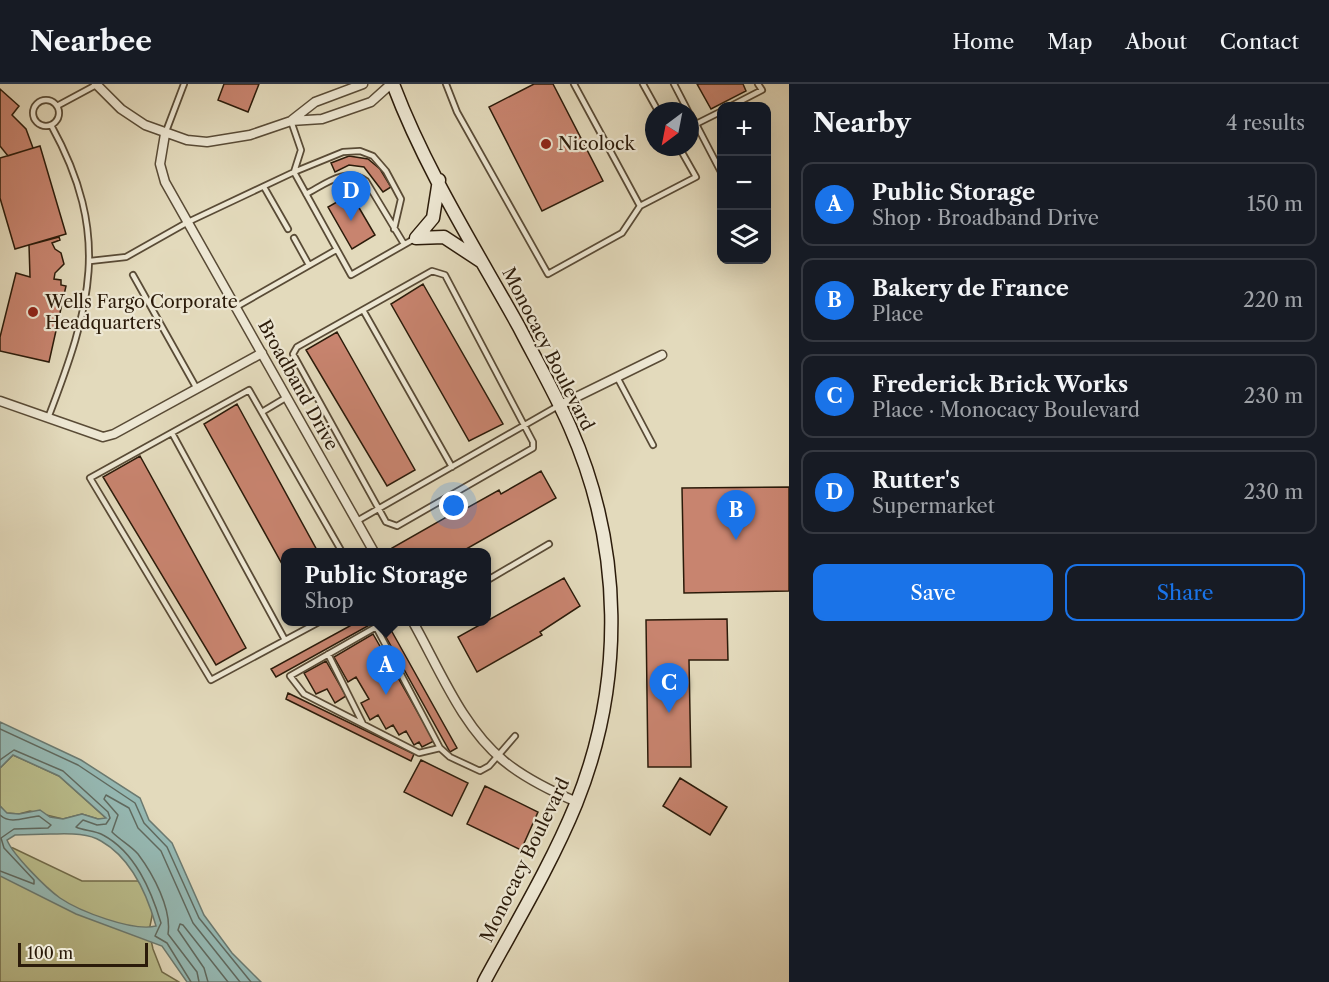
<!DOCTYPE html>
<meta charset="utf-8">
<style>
:root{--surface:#171b24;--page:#20242c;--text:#f1f3f6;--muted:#9ea1a6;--line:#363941;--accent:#1a73e8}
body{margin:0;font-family:"Libre Caslon Text",serif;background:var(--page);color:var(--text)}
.controls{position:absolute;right:18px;top:18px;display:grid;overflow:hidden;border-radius:12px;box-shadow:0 6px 24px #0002}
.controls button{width:54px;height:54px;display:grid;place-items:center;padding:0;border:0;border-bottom:2px solid var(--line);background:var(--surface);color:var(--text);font:30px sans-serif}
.compass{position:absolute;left:645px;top:18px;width:54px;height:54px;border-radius:50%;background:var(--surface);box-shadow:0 6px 24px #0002;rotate:212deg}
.scale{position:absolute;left:18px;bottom:15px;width:130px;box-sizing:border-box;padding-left:6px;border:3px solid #2b1b0a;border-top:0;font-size:16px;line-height:21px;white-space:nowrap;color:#2b1b0a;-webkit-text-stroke:4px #ede7d3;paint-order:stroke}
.you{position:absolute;left:454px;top:422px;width:21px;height:21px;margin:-15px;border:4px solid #fff;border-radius:50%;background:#1a73e8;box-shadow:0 0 0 9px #1a73e833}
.badge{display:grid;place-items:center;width:39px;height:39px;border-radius:50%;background:var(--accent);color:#fff;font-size:20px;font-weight:700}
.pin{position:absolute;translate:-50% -50px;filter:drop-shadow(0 2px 3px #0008)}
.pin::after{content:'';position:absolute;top:32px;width:21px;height:18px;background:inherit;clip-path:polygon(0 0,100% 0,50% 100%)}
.popup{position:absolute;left:281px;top:464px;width:210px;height:78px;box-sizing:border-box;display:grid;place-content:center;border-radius:12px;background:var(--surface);filter:drop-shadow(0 2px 4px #0005);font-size:20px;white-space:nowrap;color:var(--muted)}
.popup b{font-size:22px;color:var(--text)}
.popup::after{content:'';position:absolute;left:50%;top:100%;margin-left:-12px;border:12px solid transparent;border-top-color:var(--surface)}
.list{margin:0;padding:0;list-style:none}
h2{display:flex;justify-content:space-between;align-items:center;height:78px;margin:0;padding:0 24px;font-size:26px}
h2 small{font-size:20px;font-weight:400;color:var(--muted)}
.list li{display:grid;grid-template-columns:39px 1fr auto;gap:18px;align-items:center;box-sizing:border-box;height:84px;margin:0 12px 12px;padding:0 12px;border:2px solid var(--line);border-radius:12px}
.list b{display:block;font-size:22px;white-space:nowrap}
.list p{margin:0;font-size:20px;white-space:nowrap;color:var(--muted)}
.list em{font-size:20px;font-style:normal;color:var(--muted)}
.actions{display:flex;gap:12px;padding:18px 24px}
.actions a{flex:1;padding:14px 0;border:2px solid var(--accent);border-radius:12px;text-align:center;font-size:21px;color:var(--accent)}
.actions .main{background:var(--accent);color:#fff}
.icon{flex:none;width:33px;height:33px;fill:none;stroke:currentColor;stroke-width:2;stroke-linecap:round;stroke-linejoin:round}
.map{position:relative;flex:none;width:789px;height:898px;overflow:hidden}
header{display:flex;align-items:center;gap:36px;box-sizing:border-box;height:84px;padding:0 30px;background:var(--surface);border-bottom:2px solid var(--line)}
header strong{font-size:28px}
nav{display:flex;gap:33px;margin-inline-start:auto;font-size:21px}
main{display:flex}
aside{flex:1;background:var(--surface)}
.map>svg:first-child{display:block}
.green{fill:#babd8c;stroke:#726c4b;stroke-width:1.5}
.water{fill:#96bab5;stroke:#6b7a71;stroke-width:1.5;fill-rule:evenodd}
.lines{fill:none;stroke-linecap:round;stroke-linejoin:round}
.shore{stroke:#606a60;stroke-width:1.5}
.building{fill:#c8846f;stroke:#2b1b0a;stroke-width:1.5}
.service-casing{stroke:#594b36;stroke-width:8}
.minor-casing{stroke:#594b36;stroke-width:11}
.secondary-casing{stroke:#2b1b0a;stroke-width:15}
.service{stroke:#ede7d3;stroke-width:4.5}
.minor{stroke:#ede7d3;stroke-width:8}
.secondary{stroke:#ede7d3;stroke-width:12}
.poi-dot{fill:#8f2418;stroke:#ede7d3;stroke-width:2}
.labels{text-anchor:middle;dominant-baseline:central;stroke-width:4.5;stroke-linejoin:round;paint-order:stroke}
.poi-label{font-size:18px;fill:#2b1b0a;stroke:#ede7d3;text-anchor:start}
.street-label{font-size:18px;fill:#2b1b0a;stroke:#ede7d3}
</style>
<header>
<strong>Nearbee</strong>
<nav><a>Home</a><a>Map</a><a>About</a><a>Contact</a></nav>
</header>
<main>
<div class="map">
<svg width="789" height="898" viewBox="0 0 789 898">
<rect width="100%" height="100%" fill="#e3dabc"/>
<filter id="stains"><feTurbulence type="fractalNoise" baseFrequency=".00333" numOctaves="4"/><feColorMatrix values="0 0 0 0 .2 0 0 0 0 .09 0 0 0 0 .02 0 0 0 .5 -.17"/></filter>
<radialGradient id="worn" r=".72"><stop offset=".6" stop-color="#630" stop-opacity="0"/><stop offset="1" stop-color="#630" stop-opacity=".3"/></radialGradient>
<path class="green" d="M13,671l46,21 48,43h-9l-16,-5 -19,5 -33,-8 -11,3 -13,-1 -6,-7v-38z
M0,761l13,3 69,33h62l10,25 -5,25 4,18 9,23 17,10h-179z"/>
<path class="water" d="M0,638l81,38 59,38 9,22 23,23 32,72 28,38 29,29h-74l-25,-36 -86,-32 -76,-38v-70l7,7 12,1 21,-4 10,7 13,2 19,-5 16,5 8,-1 -47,-42 -46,-21 -13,13zM50,750c15,0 37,-2 51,7 30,17 46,53 55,85 -23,6 -77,-15 -96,-28 -14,-10 -47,-43 -53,-58l8,-5z"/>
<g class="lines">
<path class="shore" d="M0,645l78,36 57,38 9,20 23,24 32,71 52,64
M0,676l14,-10 49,21 45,41 2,6 -4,6 -9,1 -14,-5 -7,7c8,4 19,3 27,8 32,17 48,55 58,88l-6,13 12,7 24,39
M0,731c11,10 25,2 39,1l12,9 -3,3 -34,1 -13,9 3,10 30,32v4l-34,-13
M199,898l-2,-10 -29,-38c4,-25 -15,-60 -30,-80 -7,-8 -18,-14 -26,-22l6,-17 -14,-16 2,-4 23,13 9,20 23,23 32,72 47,59
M208,898l-4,-14 -26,-38 2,-6 3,1 45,57"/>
</g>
<path class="building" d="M224,0h35l-11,28 -30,-12z
M534,0h19l50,97 -61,30 -53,-104z
M697,0h46l3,7 -35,18z
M0,5l19,17 -7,9 14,14 7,19 -25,8 -8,-10z
M40,62l26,88 -51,15 -15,-51v-40z
M349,72l19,3 12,10 11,18 -8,5 -19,-25 -15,-2 -14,7 -4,-9z
M351,110l24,41 -23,14 -24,-42z
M59,153l1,3 -8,3 3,6 6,4 3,11 -9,9 -1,6 7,1v5l5,1 -17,76 -49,-11v-14l16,-64 14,4 -1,-32z
M423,200l80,140 -34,17 -78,-137z
M337,248l78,138 -28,16 -81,-136z
M237,320l81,148h-32v19l-82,-147z
M140,372l106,192 -30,17 -113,-188z
M541,387l15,27 -95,54h-67l-2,-4 65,-37 1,2 41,-23 2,4z
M789,403v104l-105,2 -2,-105z
M564,494l16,28 -40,26 2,3 -65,37 -19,-35z
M727,535l1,41h-39l2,107h-43l-2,-147z
M357,538h18l-99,55 -5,-8z
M391,546l66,118 -7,4 -64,-115z
M373,550l61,107 -12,6 -3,-5 -5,3 -8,-14 -7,4 -6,-10 -7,4 -8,-14 -8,5 -9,-17 8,-4 -13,-22 -8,5 -14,-25z
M326,577l20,35 -11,7 -8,-14 -11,5 -12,-21z
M288,609l126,61 -3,7 -125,-62z
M421,676l47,23 -16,33 -48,-24z
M680,694l47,29 -17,28 -47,-29z
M485,702l53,26 -17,38 -54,-26z"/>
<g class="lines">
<g class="service-casing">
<path id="service" d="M446,0l11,28 91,162 74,-41 18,-27 -66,-122
M643,0l15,27
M674,0l14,27
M33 29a13 13 0 1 1 26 0a13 13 0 1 1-26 0Z
M57,22l39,-21
M731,22l31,-16 -4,-6
M690,30l6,10 26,-13
M291,37l10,29 -7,22
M696,40l26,50
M165,50l19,-50
M294,88l49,-20 17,-1 13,5 13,15 15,28 -7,30
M264,103l24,42
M306,110c18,-9 40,-28 60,-13l38,63
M640,122l56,-29 -17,-30
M294,154l15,27
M90,177l36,-4 62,-35 106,-50 57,103 63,-36
M432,187l13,4 88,167v6l-136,78 -11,-4 -93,-168 4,-7z
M133,191l64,114
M236,223l100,-57
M363,226l89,157
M617,293l36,68
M262,328l25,-15
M48,334c43,-112 64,-182 3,-293
M172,349l113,207
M357,437l201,-115
M486,497l63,-37
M319,538l-108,58 -121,-202 159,-88 93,162
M385,538l-9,5 64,121 10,9 30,14 9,-5 26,-30
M376,543l-86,49 14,18 115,59 21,-5
M328,570l35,70"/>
</g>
<g class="minor-casing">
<path id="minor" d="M96,0l25,25 24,16 42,15 20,2 43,-7 41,-14 31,-2 49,-17 20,-18
M292,36l23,-18 48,-18
M165,50l-5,30 5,18 209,370
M0,317l103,36 11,-3 148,-81
M560,321l102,-50
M413,538c26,46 49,105 91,139 22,18 47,30 73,41"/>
</g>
<g class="secondary-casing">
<path id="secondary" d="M393,0c32,85 82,164 126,243 17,33 36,66 51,100 53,120 55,255 6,377 -25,61 -60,119 -92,178
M416,154l28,-1 38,25
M416,154l17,-20 6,-38"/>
</g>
<use href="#service" class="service"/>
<use href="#minor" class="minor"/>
<use href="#secondary" class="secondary"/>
</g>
<g class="poi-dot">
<circle cx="546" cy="60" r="6"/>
<circle cx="33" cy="228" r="6"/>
</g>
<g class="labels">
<g class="poi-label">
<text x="558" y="60">Nicolock</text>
<text x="45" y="218">Wells Fargo Corporate<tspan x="45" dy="21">Headquarters</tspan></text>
</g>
<g class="street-label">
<text transform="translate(548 265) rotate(63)">Monocacy Boulevard</text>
<text transform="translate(298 301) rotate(61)">Broadband Drive</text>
<text transform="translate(525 776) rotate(-64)">Monocacy Boulevard</text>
</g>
</g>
<rect width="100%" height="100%" filter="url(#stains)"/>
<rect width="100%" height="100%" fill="url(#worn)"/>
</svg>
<div class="controls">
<button>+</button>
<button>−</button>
<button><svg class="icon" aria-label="layers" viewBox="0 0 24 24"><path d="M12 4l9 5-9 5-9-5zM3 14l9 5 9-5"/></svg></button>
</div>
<svg class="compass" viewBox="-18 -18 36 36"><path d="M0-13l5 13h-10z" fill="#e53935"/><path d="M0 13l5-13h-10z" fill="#9ea1a6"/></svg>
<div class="scale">100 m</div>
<div class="you"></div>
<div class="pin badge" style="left:386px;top:611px">A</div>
<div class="popup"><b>Public Storage</b>Shop</div>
<div class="pin badge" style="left:736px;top:456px">B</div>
<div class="pin badge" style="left:669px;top:629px">C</div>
<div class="pin badge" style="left:351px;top:137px">D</div>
</div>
<aside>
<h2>Nearby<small>4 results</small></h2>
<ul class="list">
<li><span class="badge">A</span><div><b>Public Storage</b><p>Shop · Broadband Drive</p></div><em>150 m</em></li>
<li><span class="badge">B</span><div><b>Bakery de France</b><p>Place</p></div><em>220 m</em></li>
<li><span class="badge">C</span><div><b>Frederick Brick Works</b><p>Place · Monocacy Boulevard</p></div><em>230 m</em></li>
<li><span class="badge">D</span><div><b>Rutter's</b><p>Supermarket</p></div><em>230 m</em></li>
</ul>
<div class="actions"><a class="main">Save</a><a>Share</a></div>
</aside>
</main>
